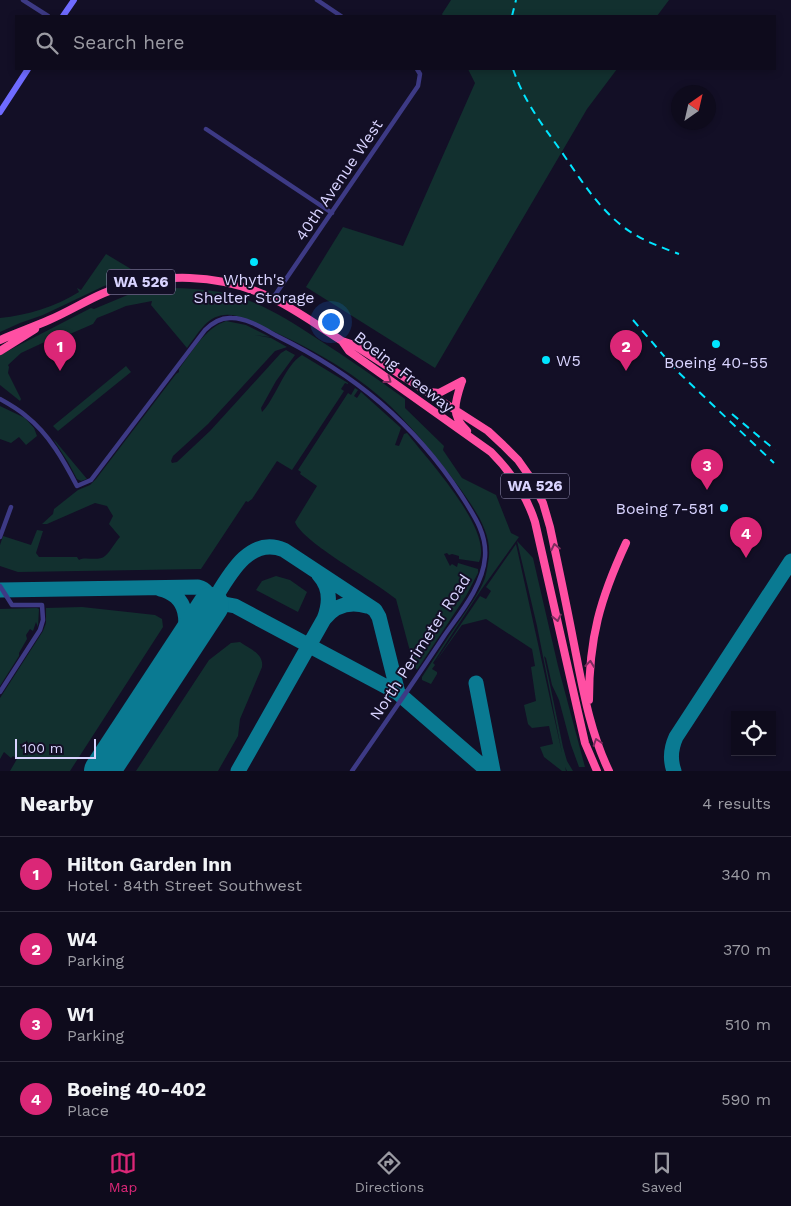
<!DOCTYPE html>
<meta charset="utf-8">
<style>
:root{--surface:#0e0b1c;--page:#1c1929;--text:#f1f3f6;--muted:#9b9ba3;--line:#2e2b3b;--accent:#db2777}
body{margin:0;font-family:"Work Sans",sans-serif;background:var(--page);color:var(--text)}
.controls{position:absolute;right:15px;bottom:15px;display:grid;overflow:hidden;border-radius:0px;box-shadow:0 2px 8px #0003}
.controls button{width:45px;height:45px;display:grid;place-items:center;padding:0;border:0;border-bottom:1px solid var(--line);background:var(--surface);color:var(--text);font:25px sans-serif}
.compass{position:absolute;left:671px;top:85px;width:45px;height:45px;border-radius:50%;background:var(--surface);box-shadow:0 2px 8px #0003;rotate:34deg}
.scale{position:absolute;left:15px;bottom:12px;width:81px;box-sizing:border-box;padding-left:5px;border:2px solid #d9d4ff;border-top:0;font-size:14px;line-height:18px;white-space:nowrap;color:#d9d4ff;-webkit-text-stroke:4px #130f26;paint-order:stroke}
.you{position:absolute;left:330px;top:321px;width:18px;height:18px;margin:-12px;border:4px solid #fff;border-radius:50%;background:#1a73e8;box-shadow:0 0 0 8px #1a73e833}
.badge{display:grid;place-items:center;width:32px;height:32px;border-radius:50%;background:var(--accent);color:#fff;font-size:16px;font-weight:700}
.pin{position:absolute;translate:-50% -41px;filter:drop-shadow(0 1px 2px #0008)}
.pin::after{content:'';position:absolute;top:26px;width:18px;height:15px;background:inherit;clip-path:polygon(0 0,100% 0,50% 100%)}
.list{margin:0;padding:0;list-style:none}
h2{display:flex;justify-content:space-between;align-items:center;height:65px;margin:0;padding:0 20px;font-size:21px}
h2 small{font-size:16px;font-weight:400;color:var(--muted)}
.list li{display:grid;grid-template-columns:32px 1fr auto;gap:15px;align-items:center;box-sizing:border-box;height:75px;padding:0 20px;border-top:1px solid var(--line)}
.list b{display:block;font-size:19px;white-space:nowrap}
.list p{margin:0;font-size:16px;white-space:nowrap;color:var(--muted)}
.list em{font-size:16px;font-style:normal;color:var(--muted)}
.icon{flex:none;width:28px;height:28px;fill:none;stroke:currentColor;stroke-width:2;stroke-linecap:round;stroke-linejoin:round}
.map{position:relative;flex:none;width:791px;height:771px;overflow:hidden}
.search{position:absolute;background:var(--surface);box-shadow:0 2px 8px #0003;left:15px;right:15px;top:15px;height:55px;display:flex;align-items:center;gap:12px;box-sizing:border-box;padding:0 18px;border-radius:0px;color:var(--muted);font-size:19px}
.sheet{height:365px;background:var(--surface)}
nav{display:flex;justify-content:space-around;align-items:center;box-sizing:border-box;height:70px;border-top:1px solid var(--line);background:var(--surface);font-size:14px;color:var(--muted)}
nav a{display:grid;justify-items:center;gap:2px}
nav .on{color:var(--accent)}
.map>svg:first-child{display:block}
.green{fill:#12302f}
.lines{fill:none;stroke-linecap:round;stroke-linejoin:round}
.taxiway{stroke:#0a7a92;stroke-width:15}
.runway{stroke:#0a7a92;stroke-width:36}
.street{stroke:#3d3a85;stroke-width:4.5}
.secondary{stroke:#6f6bff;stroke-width:6}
.highway{stroke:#ff4fa3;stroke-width:8}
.rail{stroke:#00e5ff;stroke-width:2;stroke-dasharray:8 6;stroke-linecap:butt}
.oneway{stroke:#7d2c5e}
.poi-dot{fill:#00e5ff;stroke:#130f26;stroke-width:2}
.labels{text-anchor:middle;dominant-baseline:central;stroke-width:4;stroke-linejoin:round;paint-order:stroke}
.shield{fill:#130f26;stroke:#9e99be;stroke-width:1}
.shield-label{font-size:15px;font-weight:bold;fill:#d9d4ff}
.street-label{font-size:16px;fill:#d9d4ff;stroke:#130f26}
.poi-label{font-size:16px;fill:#d9d4ff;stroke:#130f26}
</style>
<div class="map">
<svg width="791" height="771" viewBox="0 0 791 771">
<rect width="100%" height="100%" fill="#130f26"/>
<path class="green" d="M451,0h218l-12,16h-214l-1,-2z
M468,69h149l-30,40 -152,259 -129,-81 37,-60 60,19 72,-163z
M106,254l25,15 4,7 -31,10 -61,29 -23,8 -20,9v-14c28,-3 55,-11 79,-26l-2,-4 4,2z
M164,288c24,0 49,1 72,8 31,10 53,24 80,42 30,19 60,40 89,61v9l39,38 -1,4 19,28 34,17 15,38 8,4 -38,53 -48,73 2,2 -3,4 5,3v2l-6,10 -9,-4v-3c13,-20 26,-40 40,-60 8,-12 18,-25 23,-39 2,-7 3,-15 4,-22 2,-26 -16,-49 -30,-69 -18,-24 -37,-48 -58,-70 -44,-47 -105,-77 -164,-101 -27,-6 -35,13 -50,32l-36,-43 1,-4 -26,5 -14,6 -15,6 -4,6 -37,16 -5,-1 -30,14 -13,12 1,2 -1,6 13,26 -1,2 -20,-16v-30l91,-47 3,1 36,-15z
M226,321l20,4 24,12 -15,-2 16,3 16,9 -12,4 -67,73 -35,32 -2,5 1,2 5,-1 33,-31 71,-78 5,-3 9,5 -19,26 -15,27 1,4c14,-14 23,-47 40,-57l46,28v1l-3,-1 -4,6 3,2 -52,79 -15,-9 -25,38 -4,3 -2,-1 -45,68 -183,3 -18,-6v-21l3,-9 28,9 6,-15 6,1 -7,22 3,4h38l2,3c6,-4 19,2 26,-4 6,-5 10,-14 15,-19l-11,-13 4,-8 -6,-10 -12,-3 -48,21h-5l11,-10 1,-5 24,-19 12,-5 6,-6 80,-105 3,-2v-3c14,-18 25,-40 47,-48z
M126,366l5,6 -73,59 -5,-5z
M355,388l3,2 -4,6 3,2 4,-6 40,36 -6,17 4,1 5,-12 3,-1c19,25 87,97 72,129l-20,-3v-3l-7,-2 -3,1 -2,-2 -3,1 6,12 2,-2 5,3 1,-4 20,6v4l-12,23 -49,74 -3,-4 -18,-67c-21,-18 -93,-56 -101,-77l22,-36 -17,-12 1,-2 -3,-2 50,-77 3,2z
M0,406l25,12 9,10 3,8 -11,9 -7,-8 -8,6 -11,-4z
M53,439l3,3 31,37 -6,2 -4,-2 -9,-17z
M517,541l16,17 25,108 27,101h-6l-8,-22 -12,-45 -7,-15 -6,-27 -2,-2 19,91 4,14 6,10h-6l-2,-4 1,4h-4l-18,-14 -4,-10 13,-3 -4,-18 -17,2 -4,-4 -4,-19 12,-4 -5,-34 4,-1 -3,-17 -46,-30 -24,6 -28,39 46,-68 6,3 5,-8 -5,-4 30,-43 46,209 -25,-127z
M276,576l14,4 17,12 -9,20 -42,-22 6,-9z
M82,607l73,8 7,4 1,8 -93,144h-60l7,-12 -4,-3 -2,2 -7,-6 -4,7v-61l43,-67 3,-8v-15z
M37,608l2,1 -1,18 -2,-5 -3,9 -3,-2 -4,6 1,4 -8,14v3l-19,30v-77z
M240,642c10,7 24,12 22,25l-22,52 -2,17 -20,35h-82l73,-111 22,-17z"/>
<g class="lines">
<path class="taxiway" d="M160,589c30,7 28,34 23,58
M0,590l198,-3c11,3 10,9 13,18
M211,605l8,-2 16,3 163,87 90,78
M211,605c15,-24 37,-71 73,-55l91,60 4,7 19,76
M324,619c11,-14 26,-18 43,-13
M476,683l17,88
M238,771l86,-152c6,-15 7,-31 -5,-44
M674,771c-4,-11 -3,-23 2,-34l115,-176"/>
<path class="runway" d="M102,771l109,-166"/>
<path class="street" d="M23,0l25,16
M317,0l24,16
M206,129l126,84
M273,298l145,-212 2,-12 -3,-5
M0,399c9,5 18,10 26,17 23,18 38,45 51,70l14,-6 114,-150c8,-8 16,-13 27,-12 15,0 32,11 45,18 77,38 137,87 184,159 12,19 26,38 24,62 -2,29 -25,56 -41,79 -30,46 -61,90 -92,135
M0,537l11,-30
M0,586l12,19h30l1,15 -3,10 -40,62"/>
<path class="secondary" d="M63,16l11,-16
M0,112l28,-43"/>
<path class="highway" d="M0,340c16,-7 33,-13 49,-20 19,-8 36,-19 55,-27 55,-22 117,-20 170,6 24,12 46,28 68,42l12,4 134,86 15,14 15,15 12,17 13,26 7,24c8,38 16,75 23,112 9,45 16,91 36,132
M342,341l7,10 142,101c21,21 35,42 44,70l50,221 12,28
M0,351l35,-22
M462,381c-7,21 -12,34 5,50
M430,392l9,1 23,-12
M589,700c0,-62 11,-101 37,-157"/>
<path class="rail" d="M512,16l4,-16
M513,69c11,32 28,54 48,82 18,26 35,54 60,74 17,14 37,21 58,29
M633,320l44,51 97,92
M732,414l43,36"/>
</g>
<defs><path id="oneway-chevron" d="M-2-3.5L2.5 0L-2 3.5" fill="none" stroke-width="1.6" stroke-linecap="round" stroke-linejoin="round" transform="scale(1.25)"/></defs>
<g class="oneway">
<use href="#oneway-chevron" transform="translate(388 380) rotate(36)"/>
<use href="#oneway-chevron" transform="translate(555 547) rotate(-102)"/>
<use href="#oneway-chevron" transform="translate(557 618) rotate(78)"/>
<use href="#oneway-chevron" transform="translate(590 664) rotate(-84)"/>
<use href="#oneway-chevron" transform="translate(597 742) rotate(-108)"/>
</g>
<g class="poi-dot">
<circle cx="254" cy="262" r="5"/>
<circle cx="716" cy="344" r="5"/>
<circle cx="546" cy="360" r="5"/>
<circle cx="724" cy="508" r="5"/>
</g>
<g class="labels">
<g class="shield">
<rect x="107" y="269.5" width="68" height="25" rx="4"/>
<rect x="501" y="473.5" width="68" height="25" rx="4"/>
</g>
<g class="shield-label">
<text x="141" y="282">WA 526</text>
<text x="535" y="486">WA 526</text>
</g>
<g class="street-label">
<text transform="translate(339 180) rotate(-56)">40th Avenue West</text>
<text transform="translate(404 372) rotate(38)">Boeing Freeway</text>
<text transform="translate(420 647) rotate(-57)">North Perimeter Road</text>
</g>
<g class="poi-label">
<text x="254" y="279">Whyth's<tspan x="254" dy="18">Shelter Storage</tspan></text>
<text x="556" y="360" text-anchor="start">W5</text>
<text x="716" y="362">Boeing 40-55</text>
<text x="714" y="508" text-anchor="end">Boeing 7-581</text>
</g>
</g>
</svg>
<div class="controls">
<button><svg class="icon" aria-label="locate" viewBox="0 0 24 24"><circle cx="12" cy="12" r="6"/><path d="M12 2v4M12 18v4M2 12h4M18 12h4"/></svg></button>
</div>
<svg class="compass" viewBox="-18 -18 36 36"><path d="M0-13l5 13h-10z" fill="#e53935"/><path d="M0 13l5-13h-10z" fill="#9b9ba3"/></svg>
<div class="scale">100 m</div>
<div class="you"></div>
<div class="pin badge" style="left:60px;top:371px">1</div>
<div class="pin badge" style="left:626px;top:371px">2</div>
<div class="pin badge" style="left:707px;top:490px">3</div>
<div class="pin badge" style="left:746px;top:558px">4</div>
<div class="search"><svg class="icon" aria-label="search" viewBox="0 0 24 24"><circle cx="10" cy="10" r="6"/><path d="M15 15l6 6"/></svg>Search here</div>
</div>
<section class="sheet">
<h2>Nearby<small>4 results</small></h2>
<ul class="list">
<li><span class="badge">1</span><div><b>Hilton Garden Inn</b><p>Hotel · 84th Street Southwest</p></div><em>340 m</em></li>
<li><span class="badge">2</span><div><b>W4</b><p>Parking</p></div><em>370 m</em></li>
<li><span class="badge">3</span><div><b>W1</b><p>Parking</p></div><em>510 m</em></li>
<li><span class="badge">4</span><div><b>Boeing 40-402</b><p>Place</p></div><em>590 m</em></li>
</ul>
</section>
<nav>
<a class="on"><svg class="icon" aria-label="map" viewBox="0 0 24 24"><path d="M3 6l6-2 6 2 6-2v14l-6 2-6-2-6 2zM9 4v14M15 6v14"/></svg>Map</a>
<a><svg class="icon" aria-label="directions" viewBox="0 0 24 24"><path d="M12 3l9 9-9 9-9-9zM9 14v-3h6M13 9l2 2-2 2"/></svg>Directions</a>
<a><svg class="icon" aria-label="saved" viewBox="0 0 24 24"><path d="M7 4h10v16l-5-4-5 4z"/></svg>Saved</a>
</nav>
